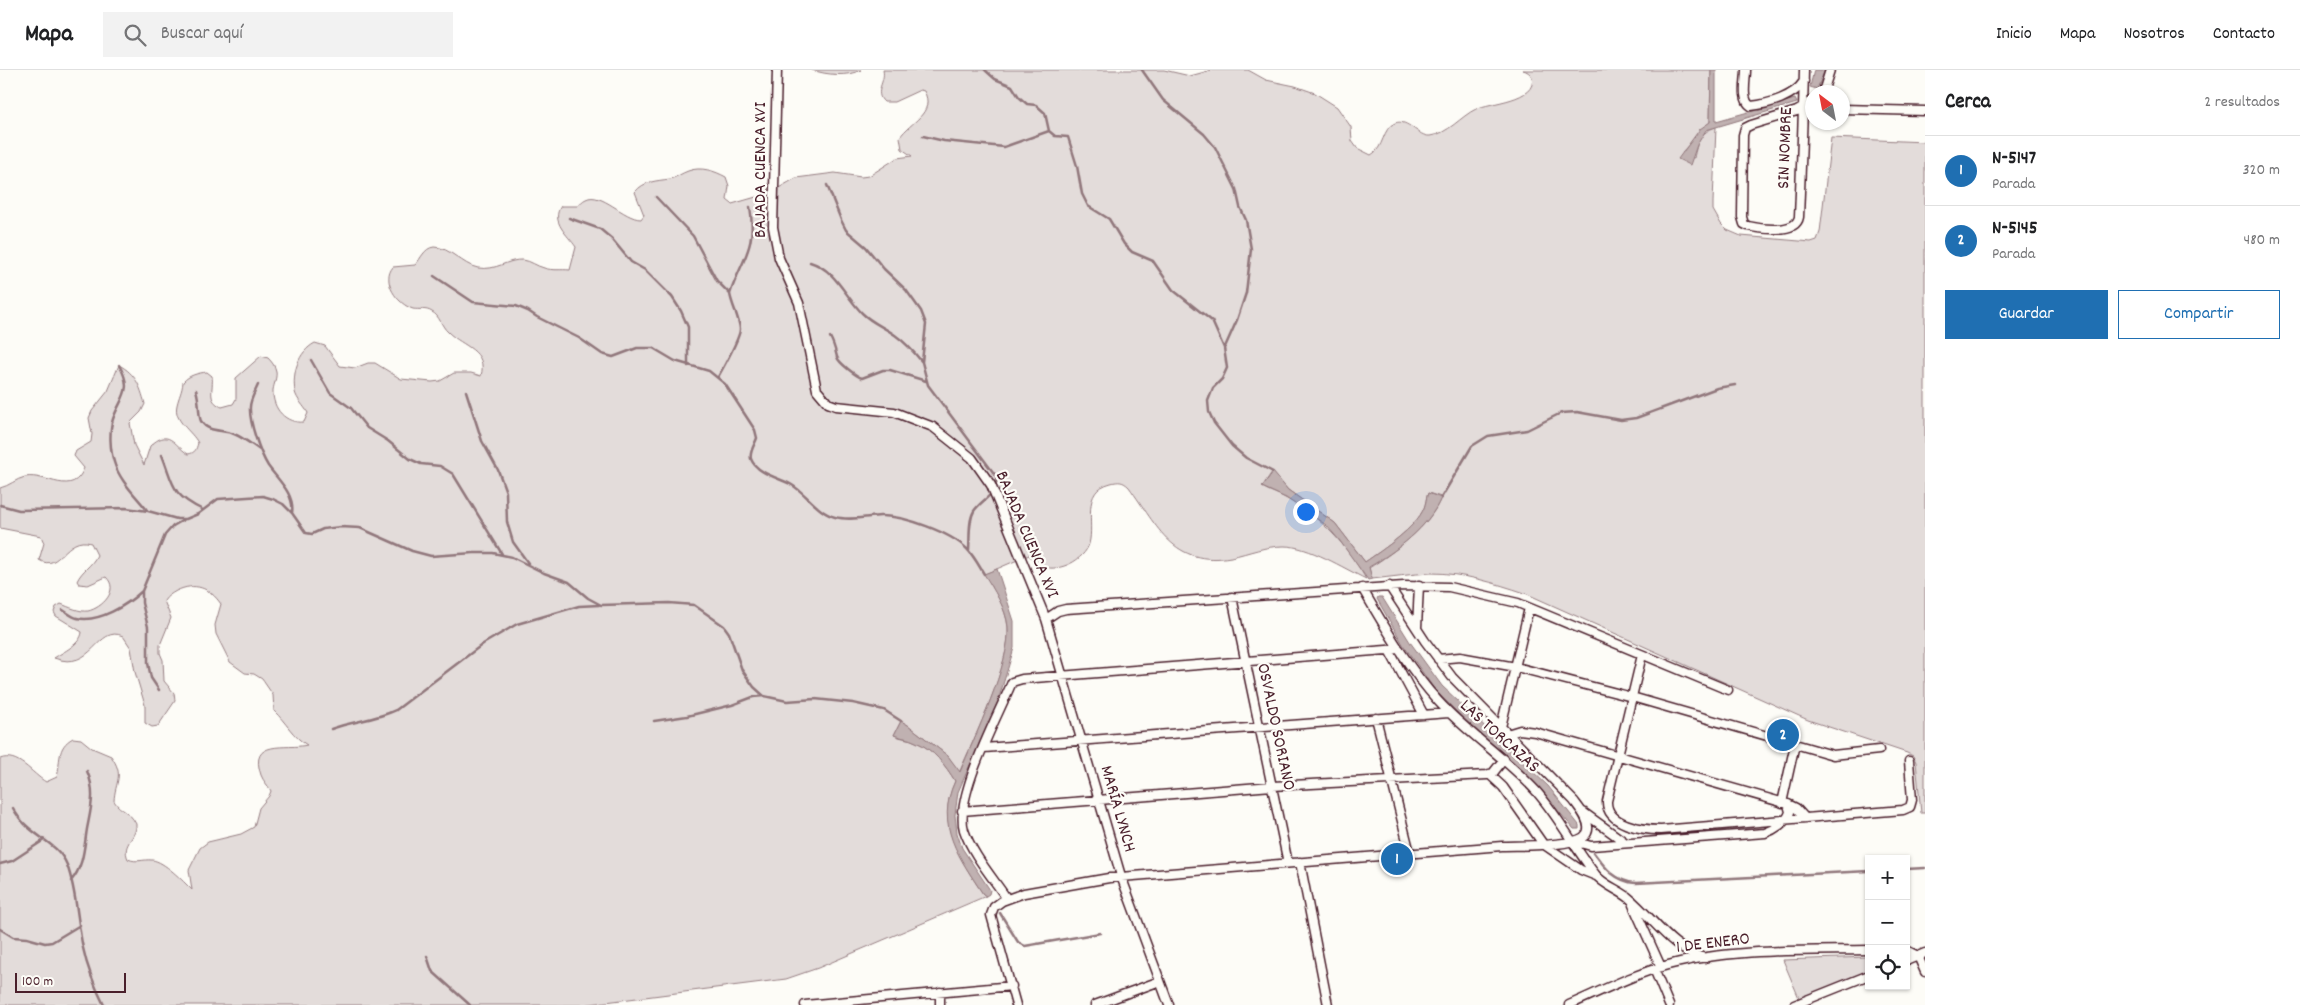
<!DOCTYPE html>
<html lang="es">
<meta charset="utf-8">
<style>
:root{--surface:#fff;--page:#f2f2f2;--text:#202124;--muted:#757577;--line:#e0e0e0;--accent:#1f6fb2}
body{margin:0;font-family:Dekko,sans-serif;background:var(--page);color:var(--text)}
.controls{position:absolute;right:15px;bottom:15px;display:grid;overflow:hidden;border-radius:0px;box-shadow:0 1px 4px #0004}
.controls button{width:45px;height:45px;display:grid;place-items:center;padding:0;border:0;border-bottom:1px solid var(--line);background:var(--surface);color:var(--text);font:25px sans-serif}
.compass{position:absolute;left:1805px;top:15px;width:45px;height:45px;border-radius:50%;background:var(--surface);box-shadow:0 1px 4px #0004;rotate:328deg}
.scale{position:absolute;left:15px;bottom:12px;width:111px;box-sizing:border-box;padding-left:5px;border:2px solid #4a1f2b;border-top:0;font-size:14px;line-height:18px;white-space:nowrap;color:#4a1f2b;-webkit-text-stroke:4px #fdfcf7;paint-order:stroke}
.you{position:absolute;left:1305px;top:441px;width:18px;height:18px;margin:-12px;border:4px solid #fff;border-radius:50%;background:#1a73e8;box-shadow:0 0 0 8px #1a73e833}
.badge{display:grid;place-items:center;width:32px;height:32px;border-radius:50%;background:var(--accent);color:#fff;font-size:16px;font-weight:700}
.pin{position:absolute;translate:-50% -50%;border:2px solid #fff;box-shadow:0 1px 5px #0006}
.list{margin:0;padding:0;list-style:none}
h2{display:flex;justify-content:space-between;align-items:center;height:65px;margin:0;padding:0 20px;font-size:21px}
h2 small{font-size:16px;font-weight:400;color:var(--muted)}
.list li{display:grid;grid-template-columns:32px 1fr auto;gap:15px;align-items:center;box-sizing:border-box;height:70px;padding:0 20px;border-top:1px solid var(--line)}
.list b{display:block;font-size:19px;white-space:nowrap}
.list p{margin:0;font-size:16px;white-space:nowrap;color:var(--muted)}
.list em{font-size:16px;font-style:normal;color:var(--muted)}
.actions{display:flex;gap:10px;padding:15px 20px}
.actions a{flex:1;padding:11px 0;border:1px solid var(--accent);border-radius:0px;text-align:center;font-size:18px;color:var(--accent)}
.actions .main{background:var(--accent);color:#fff}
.icon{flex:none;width:28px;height:28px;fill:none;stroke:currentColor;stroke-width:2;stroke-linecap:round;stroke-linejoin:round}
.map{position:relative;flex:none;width:1925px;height:935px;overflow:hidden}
header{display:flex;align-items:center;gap:30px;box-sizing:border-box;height:70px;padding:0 25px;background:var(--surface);border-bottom:1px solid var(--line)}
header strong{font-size:24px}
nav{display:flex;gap:28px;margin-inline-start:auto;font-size:18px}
.search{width:350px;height:45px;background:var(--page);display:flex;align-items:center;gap:12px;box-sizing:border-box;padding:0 18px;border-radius:0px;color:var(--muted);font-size:19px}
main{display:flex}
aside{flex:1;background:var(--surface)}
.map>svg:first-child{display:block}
.green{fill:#e3dcda;stroke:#967e82}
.water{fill:#c0b1b1;stroke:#91777b}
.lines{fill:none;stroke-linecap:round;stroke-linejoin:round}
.stream{stroke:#91777b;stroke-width:2.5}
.minor-casing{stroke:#4a1f2b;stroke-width:11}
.minor{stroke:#fdfcf7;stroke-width:8}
.labels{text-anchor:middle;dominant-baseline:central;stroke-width:4.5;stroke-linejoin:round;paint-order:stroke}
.street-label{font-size:18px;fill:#4a1f2b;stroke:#fdfcf7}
</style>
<header>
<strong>Mapa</strong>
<div class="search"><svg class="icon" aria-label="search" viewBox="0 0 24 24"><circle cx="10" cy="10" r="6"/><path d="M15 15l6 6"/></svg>Buscar aquí</div>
<nav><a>Inicio</a><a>Mapa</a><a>Nosotros</a><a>Contacto</a></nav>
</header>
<main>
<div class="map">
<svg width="1925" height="935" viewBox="0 0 1925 935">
<rect width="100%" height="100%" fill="#fdfcf7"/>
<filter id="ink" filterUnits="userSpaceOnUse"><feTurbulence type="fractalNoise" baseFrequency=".02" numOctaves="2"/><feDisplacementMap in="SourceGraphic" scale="10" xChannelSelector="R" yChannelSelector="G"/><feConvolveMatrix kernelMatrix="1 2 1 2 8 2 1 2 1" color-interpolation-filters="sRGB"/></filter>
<g filter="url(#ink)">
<path class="green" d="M812,0h49c-14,7 -34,5 -49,0z
M883,0h281l26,6 22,-6h36l18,10 29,6 20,7 22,14 14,20 1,14 5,7 14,7c13,-6 11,-27 24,-32 13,-5 23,14 35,13 18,-2 31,-20 46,-27 13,-7 62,-8 56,-32 -2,-4 -5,-6 -9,-7h188l-1,52 -28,30 12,6c3,-15 6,-26 22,-31l-3,75v8l8,14 6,6 14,6 70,6 6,-2 3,-8 11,-94 94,4v671h-4l-5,-51 -3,-6 -6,-3 -99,-33 -283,-127c-30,-10 -62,-20 -94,-20 -20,1 -39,4 -59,6l-3,-11c24,-15 63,-43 72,-71l-13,-4c-2,5 -2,10 -4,15 -8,20 -42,42 -59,54l-30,-39 -47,-33 -16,-18 -10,15c8,5 17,7 25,12 36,20 58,44 79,80 -23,-11 -57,-33 -82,-33 -18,0 -35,7 -53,11 -58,10 -73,-30 -102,-70 -6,-6 -10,-6 -18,-4 -31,8 -16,40 -22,61 -5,16 -29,28 -45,23 -6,-2 -11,-7 -15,-12l-44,19c9,16 21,34 23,53 3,36 -34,111 -49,146l-11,-17 -40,-31 -7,-4 -7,14c7,4 15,3 22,7 17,7 30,24 39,39 -20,43 5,78 28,113l3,2 -168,72 -32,11 -204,26h-582v-246c18,-7 32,15 46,23l11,-5c4,-15 -1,-30 16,-39l8,1 11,9 19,8c14,20 4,25 3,45 7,11 15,9 22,23 1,15 -15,19 -8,35 9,4 15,0 24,1 12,1 31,21 40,30l-3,-20 11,-22 8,-6 33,-8 13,-7 5,-19 10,-12 2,-5c-3,-6 -8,-10 -10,-16 -13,-37 26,-25 46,-30 -14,-8 -21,-23 -33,-34l-1,-16 -11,-16 -8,-5 -9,-1 -15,-11 -14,-28 -1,-9 6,-21c-12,-17 -26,-22 -45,-13 -5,3 -9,5 -12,10l7,17 -11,27v8l3,7 1,21 10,12 1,8 -17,25 -6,1 -7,-4v-18l-10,-33 -4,-24 -8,-12c-26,-12 -30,37 -69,22 9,-6 27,-14 28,-26l-26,-16 -2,-4 2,-5 5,-3c8,3 18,8 27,7 14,-3 32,-21 18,-34l-18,8 -9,-1 -2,-3c5,-11 15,-15 20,-26l-6,-12c-26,-8 -31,30 -52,17l5,-17 -3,-7 -41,-8v-40c9,-2 16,-9 25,-11 22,-4 48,21 59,-9l-10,-12 2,-5 15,-9 1,-8 -3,-16 3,-7 16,-20 11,-26c17,9 21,21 26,39l-4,8 -11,11 4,22 10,20 6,-19c19,-18 23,-2 38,8 7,-1 8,-4 10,-11 -6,-12 -25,-22 -21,-38 2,-9 5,-13 6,-23 6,-7 15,-9 24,-10l5,4c2,14 -6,24 10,31l11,-3 3,-5v-21l25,-22 7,2c4,4 7,8 8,13 1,6 -2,13 -3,19 -1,19 13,34 31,32l4,-9c-4,-7 -11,-13 -13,-21 -3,-19 3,-40 20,-49l10,3 15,20 15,2 13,-5h7l26,16 31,3 8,-1 14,-8h17l10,3c7,-26 -18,-29 -33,-44 -7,-6 -8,-16 -16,-20 -6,-4 -13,-2 -19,-3 -16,-5 -32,-28 -20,-42l22,-2c6,-6 9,-17 19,-18 16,0 28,18 44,21 19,3 29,-9 45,-8 8,1 13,6 21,8 9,3 17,1 26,2l6,-23c-8,-12 -26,-25 -15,-41h16c3,-2 6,-6 9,-7 15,-8 38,20 55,20l3,-4 -9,-23c9,-11 21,-11 35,-13 7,-2 12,-6 18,-8 13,-5 27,0 38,6l3,9 -2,14 5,4 38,-11 26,-15 39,-5 26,4 8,-1 28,-18 15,-2 -10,-7 -2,-12c10,-15 36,-24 24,-46l-4,-1 -26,12h-10c-11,-10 2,-20 -1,-32z
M1869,887v15l-70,26 -16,-38z"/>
<path class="water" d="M1711,0h5v51l79,-22 2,4 -91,27 -9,15 -7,20 -12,-6 22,-30 10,-7z
M1814,0h11l-8,19 -7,-2z
M1273,402l15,18 47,33 30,39c17,-12 51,-34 59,-54 2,-5 2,-10 4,-15l13,5c-13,30 -45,53 -72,69l3,12 -4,1 -28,-39 -14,-16 -40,-27 -24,-11z
M997,499l17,52v27l-16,53 -40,91 -3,23 2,18 5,15 28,42 -1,4 -3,2 -3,-2c-23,-36 -49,-68 -28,-113 -9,-15 -22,-32 -39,-39 -7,-4 -15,-4 -22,-7l7,-14 7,4 40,31 12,16c14,-34 51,-110 48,-145 -2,-19 -14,-37 -24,-53z
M1378,527h4l28,45 32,44 106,100 31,39v4h-5l-40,-46 -77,-71 -22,-22 -31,-44 -27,-47z"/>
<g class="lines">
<path class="stream" d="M985,0l10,9 17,7 7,11 8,7 9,1 9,8 4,18 6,5 13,1 9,29 5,28 6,12 21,13 15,25 8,8 21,9 20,29 39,31 12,27 3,20 -5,11 -9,9 -5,13 1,11 5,11 18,23 14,12 27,14
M1142,0l21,30 41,34 11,13 21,42 4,18 6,13 5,29 -5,44 -9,27 -12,27
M923,66l21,5 60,6 45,-16
M827,115l14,35 5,10 20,17 18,22 22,21 15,21 5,13 -4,38 6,23 68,91c4,17 -14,23 -22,35 -6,10 -4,27 -5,39
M656,127l37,39 24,45 13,13
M569,148l31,11 12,10 19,23 14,8 27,27 9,14 7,16v39
M810,192c26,8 34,33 52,51 10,10 22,14 33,22 10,7 19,17 27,27
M434,206l39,26 43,4 12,5 9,6 42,21 23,16 11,3 24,-9h16l22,13 34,10 16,13 30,46 2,8c-2,6 -8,14 -6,21 6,15 29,19 41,26 15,9 26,28 43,32 14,4 30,0 45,-1 24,-1 71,17 87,33 7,7 12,17 17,25
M830,267c4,7 5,12 7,20 2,6 19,19 25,21l21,-8h7l36,11
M311,290l19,33 21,15 16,20 21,13 22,18 11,5 19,2 13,8 49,80
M119,295c15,26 2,31 -6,54 -4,12 -3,31 1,43 5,18 22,34 33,48
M718,307c5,-9 22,-39 22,-48 -1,-12 -8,-23 -10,-35 12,-36 27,-45 20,-87
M258,315c-3,7 -8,15 -8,22 -1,15 10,46 18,59 10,14 27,28 24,47
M196,320c4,11 2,26 5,31 7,12 21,8 33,13 10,4 18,11 27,17
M466,321l16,50 16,29 8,22 1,30 6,20 15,21
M162,385c12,30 8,39 41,55
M1441,428l31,-52 16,-10 39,-6 34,-17 16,-1 44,8 15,-2 81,-30 18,-3
M0,435l19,5 107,-2 22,3 29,8h9l12,-5 20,-15 45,-3 10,3 10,5 9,9 14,20 6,1 11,-5 18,-2 19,1 52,23 19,5 43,-3h19l19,4 32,16 25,9 19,16 13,7 68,-2 25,2 30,21 5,7 13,37 12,17 10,9
M63,540c5,3 9,7 14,8 22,5 50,-13 65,-27
M159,620l-8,-12 -3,-15v-36l-6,-24v-12l23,-56 8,-9 12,-7
M654,651l33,-5 45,-11 21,-8 11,-1 23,5 28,-2 38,4 31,7 17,11
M331,659c22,-8 44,-9 65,-19l87,-66 34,-20 62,-18 20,-1
M13,738c15,29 43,31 54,57 10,27 10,56 16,83 4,19 12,39 21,57
M1594,783c11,15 22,29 42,30l233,-12
M0,794l12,-3 32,-21
M1906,799l19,-1
M71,811c13,-15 13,-34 16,-52 4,-21 9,-37 0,-58
M1000,843l18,29 7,4 75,-13
M0,859l13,8 14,1 18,5 7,-1 28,-17
M427,886l5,15 38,34"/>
<g class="minor-casing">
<path id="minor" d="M777,0l-4,157 6,31 20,45 18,87 11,13 8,3 58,6 39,15 39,31 19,27 55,134 75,257 48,129
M1746,0c0,11 -5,30 5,36 18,-2 43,-9 53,-25
M1804,0c-1,49 -3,98 -5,147 -3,17 -38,12 -51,9l-4,-2 -2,-7 1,-82 2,-7 6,-3 46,-14c5,-3 10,-6 15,-10
M1823,22l7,-22
M1842,39l83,2
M1362,518c23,39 46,80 76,113 30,33 68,57 98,90 23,26 38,56 59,83 8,11 23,15 34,24 25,21 43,52 76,60
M1232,527l56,266
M1046,549l12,-8 8,-2 338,-23 45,1 69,16 210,87
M1417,558l2,-43
M1389,580l35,65
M1642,585l-35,146c-1,24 36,29 54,29l242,-20 7,-3 2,-7 -3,-39
M1438,589l22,-2 56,10 116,30 201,58 46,-5
M1376,648l34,135
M1501,657l28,-119
M1507,664l13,-4 15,2 253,72 8,4 9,10
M984,678l465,-35
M1489,704l14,13 40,57 38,26 15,6
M1782,733l13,-59
M962,741l310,-25 215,-11 6,-2 11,-14
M1583,742l43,31
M1573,771l18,5 174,-13c9,-3 22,-11 25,-21l-2,-8
M1300,792l28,143
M1007,829c-14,-21 -35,-45 -43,-69 -10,-33 34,-114 48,-148l10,-3 377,-30
M1633,835l28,62
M1906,880l12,6
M1918,886l7,16
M1906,891l19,-8
M1654,899l15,36
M940,922v13
M805,935l207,-19
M1016,935l-25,-90 3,-8 8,-6 22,-8 85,-15 393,-32c16,-1 78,2 85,-13 5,-10 -7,-24 -13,-32l-122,-124 -27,-36 -36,-55
M1095,935l65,-24
M1569,935c32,-14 65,-31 99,-40 62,-17 137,-14 201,-15
M1794,935l75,-30"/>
</g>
<use href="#minor" class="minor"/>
</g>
</g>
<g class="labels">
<g class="street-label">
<text transform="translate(1786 78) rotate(-88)">SIN NOMBRE</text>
<text transform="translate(761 100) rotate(-90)">BAJADA CUENCA XVI</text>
<text transform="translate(1026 465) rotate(67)">BAJADA CUENCA XVI</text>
<text transform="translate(1275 657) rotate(78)">OSVALDO SORIANO</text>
<text transform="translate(1499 667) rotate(42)">LAS TORCAZAS</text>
<text transform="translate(1117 739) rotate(74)">MARÍA LYNCH</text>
<text transform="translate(1713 874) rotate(-7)">1 DE ENERO</text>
</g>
</g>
</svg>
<div class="controls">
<button>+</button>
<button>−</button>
<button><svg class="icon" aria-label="locate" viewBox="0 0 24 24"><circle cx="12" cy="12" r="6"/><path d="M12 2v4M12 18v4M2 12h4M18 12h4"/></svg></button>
</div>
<svg class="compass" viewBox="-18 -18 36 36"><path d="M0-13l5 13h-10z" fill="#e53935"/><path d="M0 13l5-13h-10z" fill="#757577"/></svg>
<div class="scale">100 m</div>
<div class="you"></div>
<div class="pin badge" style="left:1397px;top:789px">1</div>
<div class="pin badge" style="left:1783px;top:665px">2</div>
</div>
<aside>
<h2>Cerca<small>2 resultados</small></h2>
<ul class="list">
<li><span class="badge">1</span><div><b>N-5147</b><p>Parada</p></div><em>320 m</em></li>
<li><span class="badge">2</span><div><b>N-5145</b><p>Parada</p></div><em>480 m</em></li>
</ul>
<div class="actions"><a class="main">Guardar</a><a>Compartir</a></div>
</aside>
</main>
